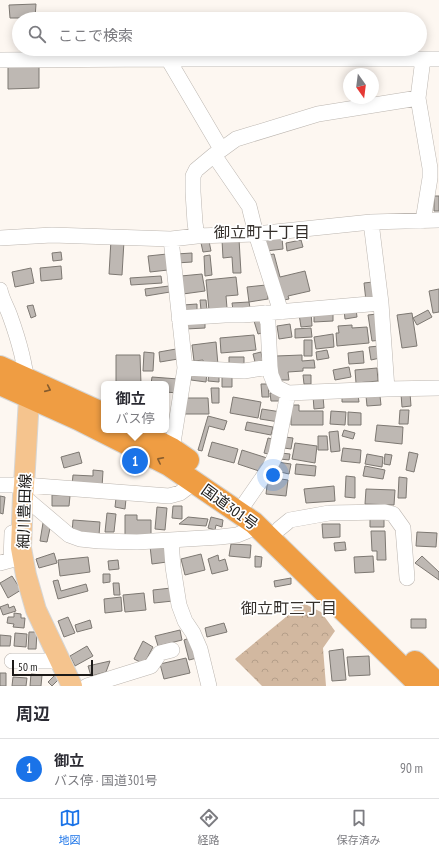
<!DOCTYPE html>
<html lang="ja">
<meta charset="utf-8">
<style>
:root{--surface:#fff;--page:#f7f7f7;--text:#2b2b33;--muted:#7c7c81;--line:#e1e1e2;--accent:#1a73e8}
body{margin:0;font-family:"PT Sans Narrow","Noto Sans JP",sans-serif;background:var(--page);color:var(--text)}
.compass{position:absolute;left:343px;top:68px;width:36px;height:36px;border-radius:50%;background:var(--surface);box-shadow:0 2px 10px #0003;rotate:166deg}
.scale{position:absolute;left:12px;bottom:10px;width:81px;box-sizing:border-box;padding-left:4px;border:2px solid #1c1a18;border-top:0;font-size:11px;line-height:14px;white-space:nowrap;color:#1c1a18;-webkit-text-stroke:3px #fff;paint-order:stroke}
.you{position:absolute;left:273px;top:475px;width:14px;height:14px;margin:-10px;border:3px solid #fff;border-radius:50%;background:#1a73e8;box-shadow:0 0 0 6px #1a73e833}
.badge{display:grid;place-items:center;width:26px;height:26px;border-radius:50%;background:var(--accent);color:#fff;font-size:13px;font-weight:700}
.pin{position:absolute;translate:-50% -50%;border:2px solid #fff;box-shadow:0 1px 4px #0006}
.popup{position:absolute;left:101px;top:381px;width:68px;height:52px;box-sizing:border-box;display:grid;place-content:center;border-radius:6px;background:var(--surface);filter:drop-shadow(0 1px 3px #0005);font-size:13px;white-space:nowrap;color:var(--muted)}
.popup b{font-size:15px;color:var(--text)}
.popup::after{content:'';position:absolute;left:50%;top:100%;margin-left:-8px;border:8px solid transparent;border-top-color:var(--surface)}
.list{margin:0;padding:0;list-style:none}
h2{display:flex;justify-content:space-between;align-items:center;height:52px;margin:0;padding:0 16px;font-size:17px}
h2 small{font-size:13px;font-weight:400;color:var(--muted)}
.list li{display:grid;grid-template-columns:26px 1fr auto;gap:12px;align-items:center;box-sizing:border-box;height:60px;padding:0 16px;border-top:1px solid var(--line)}
.list b{display:block;font-size:15px;white-space:nowrap}
.list p{margin:0;font-size:13px;white-space:nowrap;color:var(--muted)}
.list em{font-size:13px;font-style:normal;color:var(--muted)}
.icon{flex:none;width:22px;height:22px;fill:none;stroke:currentColor;stroke-width:2;stroke-linecap:round;stroke-linejoin:round}
.map{position:relative;flex:none;width:439px;height:686px;overflow:hidden}
.search{position:absolute;background:var(--surface);box-shadow:0 2px 10px #0003;left:12px;right:12px;top:12px;height:44px;display:flex;align-items:center;gap:10px;box-sizing:border-box;padding:0 14px;border-radius:22px;color:var(--muted);font-size:15px}
.sheet{height:112px;background:var(--surface)}
nav{display:flex;justify-content:space-around;align-items:center;box-sizing:border-box;height:56px;border-top:1px solid var(--line);background:var(--surface);font-size:11px;color:var(--muted)}
nav a{display:grid;justify-items:center;gap:2px}
nav .on{color:var(--accent)}
.map>svg:first-child{display:block}
.forest{fill:url(#forest-crowns)}
.building{fill:#beb8b3;stroke:#7d7872}
.lines{fill:none;stroke-linecap:round;stroke-linejoin:round}
.minor-casing{stroke:#bcb6b0;stroke-width:16}
.major-casing{stroke:#d6d6d5;stroke-width:22}
.highway-casing{stroke:#d6d6d5;stroke-width:24}
.minor{stroke:#fff;stroke-width:15}
.major{stroke:#f5c48e;stroke-width:20}
.highway{stroke:#ef9d43;stroke-width:22}
.oneway{stroke:#865c2e}
.labels{text-anchor:middle;dominant-baseline:central;stroke-width:3.5;stroke-linejoin:round;paint-order:stroke}
.street-label{font-size:15px;fill:#1c1a18;stroke:#fff}
.neighbourhood-label{font-size:16px;fill:#342f2b;stroke:#fff}
</style>
<div class="map">
<svg width="439" height="686" viewBox="0 0 439 686">
<defs>
<pattern id="forest-crowns" width="20" height="18" patternUnits="userSpaceOnUse"><rect width="20" height="18" fill="#d2b8a0"/><path d="M2 6a3 3 0 1 1 6 0M12 15a3 3 0 1 1 6 0" fill="none" stroke="#b49e89"/></pattern>
</defs>
<rect width="100%" height="100%" fill="#fdf7f1"/>
<path class="forest" d="M303,603l18,9 14,19 -12,17 3,38h-64l-27,-27z"/>
<path class="building" d="M36,4l-1,14h-25l-1,-13z
M39,65v23l-31,1v-23z
M434,196h5v15h-5z
M282,238l1,11 -17,2 -1,-11z
M239,239l2,34h-8l-1,-16 -9,1 -1,-18z
M111,240l13,1 -2,34 -13,-1z
M301,240l2,7 -16,4 -1,-8z
M209,241l2,10 -8,1 -2,-9z
M61,252l1,8 -9,1 -1,-8z
M192,253v9l-16,1v-9z
M167,254l1,16 -18,2 -2,-16z
M274,254l6,23 25,-6 5,20 -22,5 1,3 -10,2 -11,-46z
M210,255l2,20 -7,1 -1,-20z
M61,266l1,13 -21,2 -1,-13z
M31,268l3,15 -19,4 -3,-15z
M202,274l3,17 -22,3 -2,-18z
M161,276l1,7 -31,2 -1,-7z
M236,277l2,18 -12,1 1,12 -18,2 -3,-30z
M373,282l2,17 -9,2 -2,-18z
M266,285l2,14 -19,3 -2,-15z
M169,286l1,6 -24,4 -1,-7z
M439,289v23l-6,1 -4,-22z
M200,300h6l1,10h-6z
M249,302l1,6 -17,2 -1,-7z
M197,304v6l-13,2 -1,-7z
M33,305l3,11 -5,2 -4,-12z
M356,309l1,8 -12,2 -1,-9z
M333,310v11l-19,1v-11z
M428,310l4,7 -15,8 -4,-7z
M311,312l1,14 -11,1 -2,-13z
M412,313l5,33 -15,2 -5,-33z
M377,314l5,26 -10,1 -4,-26z
M205,319v9l-19,1v-9z
M263,319l3,13 -8,2 -4,-13z
M290,324l2,13 -13,2 -2,-13z
M352,325v3l15,-1 2,16 -32,3 -1,-13h3l-1,-7z
M311,328l1,9 -17,1v-9z
M333,334l1,13 -18,2 -2,-12z
M254,335l2,15 -35,3 -1,-15z
M304,340h8v16h-8z
M216,342l2,23 -14,2 -1,-7 -9,1 -2,-16z
M379,346l1,12 -9,2 -2,-13z
M176,349l2,10 -18,3 -1,-10z
M327,350l2,8 -12,2 -1,-8z
M363,351l1,12 -15,1 -1,-11z
M144,352l10,1 -1,18h-10z
M261,352l2,9 -8,1 -2,-8z
M116,355h24l1,29h-25z
M302,355v6l12,-1 1,8h-12v3l-15,1 1,8h-12l-1,-24z
M229,357h15v7l-15,1z
M349,367l2,10 -16,3 -2,-10z
M377,368l1,13 -22,2 -1,-13z
M192,372l15,1 -1,9 -15,-2z
M209,374l10,1v7l-11,-1z
M222,374h10v13h-10z
M303,375h8v9h-7z
M152,377l26,2 -1,14 -11,-1v-8h-15z
M261,384h7l1,13h-7z
M211,388h8v15h-7z
M270,393h11v8h-10z
M410,393l1,13 -9,1 -1,-13z
M342,395h16l1,7h-17z
M313,396h10l1,12 -10,1z
M366,396h14l1,9 -14,1z
M233,397l28,5 -3,16 -28,-5z
M184,398h24l1,16h-25z
M291,405h8v6h24v14h-32z
M262,409l19,3 -2,10 -19,-3z
M400,410h9l-1,14h-9z
M331,411l15,1 -1,13 -15,-1z
M348,412l13,1v12h-13z
M208,416l19,5 -3,9 -15,-4 -7,25 -4,-1z
M247,422l26,5 -2,8 -26,-5z
M377,425l26,2 -1,17 -27,-3z
M344,430l11,3 -2,6 -11,-3z
M338,431l2,20 -9,1 -2,-20z
M318,436h9l1,14h-10z
M285,437l8,1 -2,11 -7,-1z
M268,438l8,2 -4,15 -8,-2z
M212,442l26,7 -4,14 -26,-7z
M295,443l22,3 -2,17 -23,-4z
M343,448l18,2 -1,13 -19,-2z
M242,450l25,8 -5,14 -24,-8z
M79,452l3,11 -18,5 -3,-11z
M409,452l9,2 -4,18 -8,-2z
M281,453l9,1 -1,6 -9,-1z
M367,454l16,3 -1,10 -17,-3z
M385,454l7,1 -2,10 -6,-1z
M277,462l14,2 -2,10 -13,-3z
M296,464l20,2 -1,10 -20,-2z
M365,466l20,4 -2,9 -20,-3z
M93,470l10,1 -1,16 -30,-2 1,-10 20,1z
M346,476l9,1v21l-10,-1z
M268,477l20,3 -2,16 -20,-2z
M399,477l8,1 -1,20h-8z
M334,486l1,15 -29,2 -2,-14z
M366,489l29,1 -1,15 -29,-1z
M52,495l18,1 -1,10h-17z
M0,496l5,1 -2,17 -3,-1z
M116,498l10,1 -1,10 -10,-2z
M173,506h9v13l-10,-1z
M157,507l10,1 -2,22 -10,-1z
M107,513l9,1 -2,18h-9z
M125,515h12v5h14v15h-26z
M188,517l20,2 -2,7 -27,-2z
M211,517l12,3 -1,7 -6,-2 -1,5 -7,-2z
M384,517v10h-14v-9z
M73,520l27,2 -1,13 -27,-2z
M43,523l8,1 -4,18 -7,-1z
M322,524h18v13l-17,1z
M371,531h14l1,29h-9v-9h-5z
M417,532l20,1 -1,14 -20,-1z
M345,542l1,8 -11,1 -1,-8z
M165,544l2,18 -15,2 -2,-18z
M231,544l20,1 -1,13 -21,-2z
M54,553l3,10 -18,5 -3,-9z
M201,554l4,16 -20,5 -4,-16z
M218,555l1,6 6,-2 3,11 -16,4 -4,-15z
M255,556l7,1 -1,10h-6z
M373,556l1,16 -19,1 -1,-16z
M422,556l17,16v8l-24,-17z
M88,557l2,15 -30,4 -2,-16z
M118,560l1,9 -10,1 -1,-9z
M103,574h7v8l-7,1z
M12,576l9,14 -13,8 -8,-15z
M291,578v6l-16,3 -1,-6z
M58,580l3,11 25,-7 2,7 -30,8 -5,-18z
M113,583h6l1,12h-6z
M171,588l2,13 -19,2 -1,-13z
M144,593l2,17 -21,2 -2,-17z
M121,597l1,14 -17,2 -1,-14z
M8,604l1,4 5,-2 2,5 -13,4 -3,-8z
M14,613l7,1v4h4l-1,10 -11,-1 1,-3 -7,-1 1,-6h6z
M68,617l7,16 -11,4 -6,-16z
M411,619h15v9h-15z
M90,620l2,8 -15,4 -2,-7z
M224,623l3,9 -20,5 -2,-9z
M180,630l2,10 -24,6 -3,-10z
M29,632h8l-1,17h-8z
M15,633l12,1 -1,13 -12,-1z
M0,635l11,1 -1,10h-10z
M192,637l5,21 -8,2 -5,-20z
M143,641l10,6 -9,17 -10,-5z
M87,646l6,10 -18,10 -5,-10z
M343,649l3,31 -14,1 -3,-30z
M369,656l1,19 -21,1 -2,-19z
M186,658l4,15 -26,6 -4,-15z
M110,661l-4,11 -15,4 -3,-10z
M0,673h6v13h-6z
M31,674l11,1 -1,11h-11z
M55,675l4,4 -7,7 -4,-4z
M13,677l14,1 -1,8h-14z"/>
<g class="lines">
<g class="minor-casing">
<path id="minor" d="M168,59l53,90
M423,59l-5,39 12,70v10l-7,43
M0,60l168,-1h271
M214,155l35,51 7,28 25,78
M197,236l-2,-13 -2,-31v-16l3,-6 18,-15 22,-16 82,-25 100,-16
M0,238l52,-3 119,4 26,-3 59,-2 115,-12 68,-2
M171,239l14,129 -13,81
M0,290c2,10 7,17 10,26 8,22 15,46 17,69
M265,313l3,10 2,44
M179,318l46,-3h18l138,-12
M185,368l59,3 26,-4 1,8 5,12 12,6 99,-4 -6,-86 -10,-81
M387,389l52,-1
M0,485h24l145,11 11,-3 8,-6 7,-5
M23,496l46,39 11,4 19,2 38,1 83,-5 17,-2 10,-4 7,-8
M245,503l25,-36 6,-13 12,-61
M279,529l11,-9 39,-7 56,-1 8,2 10,14 4,50
M171,541l2,26 6,38 6,16 8,12 7,16 9,37
M0,563l11,-3 1,-27
M12,661h48
M87,686l64,-20 9,-13 12,-3"/>
</g>
<g class="major-casing">
<path id="major" d="M29,398l-5,87 -1,11 -2,52 5,27 10,35 36,76"/>
</g>
<g class="highway-casing">
<path id="highway" d="M0,367l104,47
M0,384l78,35 91,46 85,58 167,163
M135,430l37,19 16,11
M415,662l24,23"/>
</g>
<use href="#minor" class="minor"/>
<use href="#major" class="major"/>
<use href="#highway" class="highway"/>
</g>
<defs><path id="oneway-chevron" d="M-2-3.5L2.5 0L-2 3.5" fill="none" stroke-width="1.6" stroke-linecap="round" stroke-linejoin="round"/></defs>
<g class="oneway">
<use href="#oneway-chevron" transform="translate(48 389) rotate(24)"/>
<use href="#oneway-chevron" transform="translate(160 460) rotate(-153)"/>
</g>
<g class="labels">
<g class="street-label">
<text transform="translate(230 507) rotate(36)">国道301号</text>
<text transform="translate(24 511) rotate(-88)">細川豊田線</text>
</g>
<g class="neighbourhood-label">
<text x="262" y="232">御立町十丁目</text>
<text x="289" y="608">御立町三丁目</text>
</g>
</g>
</svg>
<svg class="compass" viewBox="-18 -18 36 36"><path d="M0-13l5 13h-10z" fill="#e53935"/><path d="M0 13l5-13h-10z" fill="#7c7c81"/></svg>
<div class="scale">50 m</div>
<div class="you"></div>
<div class="pin badge" style="left:135px;top:461px">1</div>
<div class="popup"><b>御立</b>バス停</div>
<div class="search"><svg class="icon" aria-label="search" viewBox="0 0 24 24"><circle cx="10" cy="10" r="6"/><path d="M15 15l6 6"/></svg>ここで検索</div>
</div>
<section class="sheet">
<h2>周辺<small></small></h2>
<ul class="list">
<li><span class="badge">1</span><div><b>御立</b><p>バス停 · 国道301号</p></div><em>90 m</em></li>
</ul>
</section>
<nav>
<a class="on"><svg class="icon" aria-label="map" viewBox="0 0 24 24"><path d="M3 6l6-2 6 2 6-2v14l-6 2-6-2-6 2zM9 4v14M15 6v14"/></svg>地図</a>
<a><svg class="icon" aria-label="directions" viewBox="0 0 24 24"><path d="M12 3l9 9-9 9-9-9zM9 14v-3h6M13 9l2 2-2 2"/></svg>経路</a>
<a><svg class="icon" aria-label="saved" viewBox="0 0 24 24"><path d="M7 4h10v16l-5-4-5 4z"/></svg>保存済み</a>
</nav>
